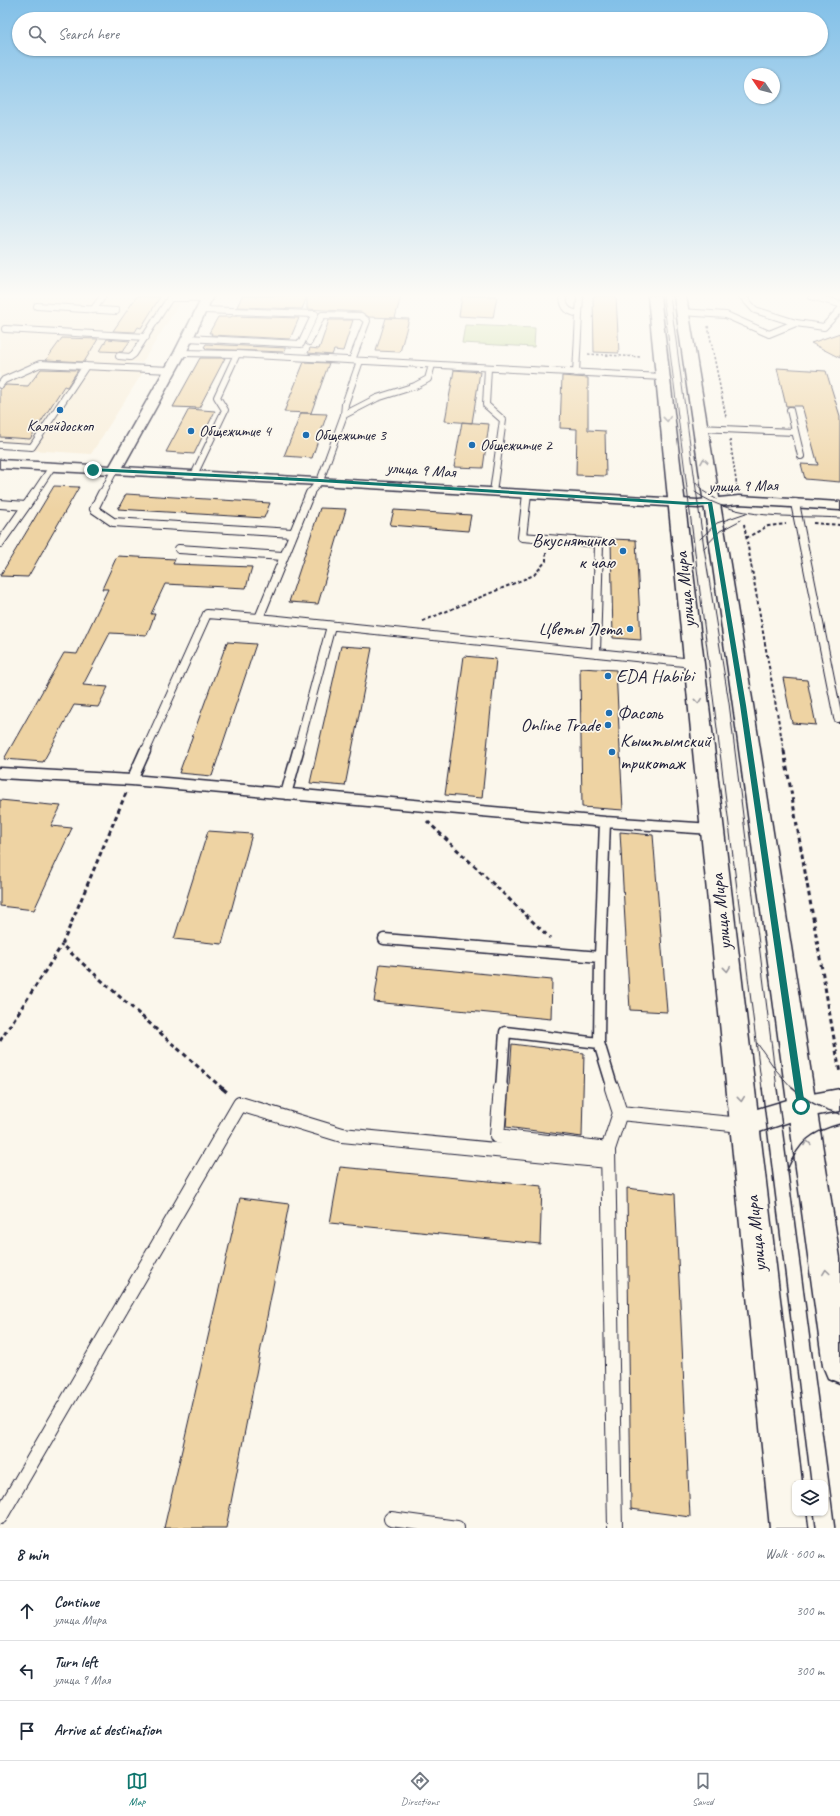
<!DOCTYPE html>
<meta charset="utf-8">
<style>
:root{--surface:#fff;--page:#f6f6f7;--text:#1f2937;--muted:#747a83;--line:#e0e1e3;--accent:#0f766e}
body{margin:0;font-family:Caveat,sans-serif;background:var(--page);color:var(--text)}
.controls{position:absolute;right:12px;bottom:12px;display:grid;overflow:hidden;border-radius:8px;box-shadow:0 1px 3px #0004}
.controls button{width:36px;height:36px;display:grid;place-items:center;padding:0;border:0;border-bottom:1px solid var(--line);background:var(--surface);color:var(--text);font:20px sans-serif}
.compass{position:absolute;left:744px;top:68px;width:36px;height:36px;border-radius:50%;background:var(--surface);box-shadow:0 1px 3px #0004;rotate:305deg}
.stop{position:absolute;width:12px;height:12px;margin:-9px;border:3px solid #0f766e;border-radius:50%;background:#fff}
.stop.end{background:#0f766e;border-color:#fff;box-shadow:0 1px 4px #0008}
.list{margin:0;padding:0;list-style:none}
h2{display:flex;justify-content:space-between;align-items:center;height:52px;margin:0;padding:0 16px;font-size:17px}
h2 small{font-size:13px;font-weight:400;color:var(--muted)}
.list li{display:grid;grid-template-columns:26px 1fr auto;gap:12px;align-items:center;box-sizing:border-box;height:60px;padding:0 16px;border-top:1px solid var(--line)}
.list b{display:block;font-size:15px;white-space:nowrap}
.list p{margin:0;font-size:13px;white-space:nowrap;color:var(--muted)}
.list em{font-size:13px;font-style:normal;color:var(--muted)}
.icon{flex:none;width:22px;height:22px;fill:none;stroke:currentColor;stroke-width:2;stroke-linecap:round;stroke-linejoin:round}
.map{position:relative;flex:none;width:840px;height:1528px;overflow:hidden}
.search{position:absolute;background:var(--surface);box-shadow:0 1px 3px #0004;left:12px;right:12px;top:12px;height:44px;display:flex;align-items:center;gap:10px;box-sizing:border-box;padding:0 14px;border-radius:22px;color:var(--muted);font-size:15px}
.sheet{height:232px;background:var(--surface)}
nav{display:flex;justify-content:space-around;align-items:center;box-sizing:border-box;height:56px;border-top:1px solid var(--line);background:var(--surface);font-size:11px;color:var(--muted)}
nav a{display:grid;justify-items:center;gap:2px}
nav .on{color:var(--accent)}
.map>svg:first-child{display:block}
.built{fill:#f7ecd6}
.green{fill:#bcd68d;stroke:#6f7c64}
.building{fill:#eed3a3;stroke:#22223b}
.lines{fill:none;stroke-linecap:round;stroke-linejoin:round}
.service-far3-casing{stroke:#22223b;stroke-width:8}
.service-far2-casing{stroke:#22223b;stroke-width:10}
.service-far1-casing{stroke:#22223b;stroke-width:13}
.service-casing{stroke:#22223b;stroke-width:16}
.minor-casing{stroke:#22223b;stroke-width:3}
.secondary-casing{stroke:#22223b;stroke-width:3}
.path-far3{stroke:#22223b;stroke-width:1.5;stroke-dasharray:2.5 2;stroke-linecap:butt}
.path-far2{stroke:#22223b;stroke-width:2;stroke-dasharray:3.5 2.5;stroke-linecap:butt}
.path-far1{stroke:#22223b;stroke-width:3;stroke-dasharray:4.5 3.5;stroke-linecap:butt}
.path{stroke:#22223b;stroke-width:3.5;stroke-dasharray:6 4.5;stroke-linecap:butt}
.service-far3{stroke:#fbf7ec;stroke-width:6}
.service-far2{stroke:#fbf7ec;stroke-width:8}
.service-far1{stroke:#fbf7ec;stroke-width:10}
.service{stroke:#fbf7ec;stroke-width:14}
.minor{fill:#fbf7ec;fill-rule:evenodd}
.secondary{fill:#fbf7ec;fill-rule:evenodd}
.tram-far1{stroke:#22223b;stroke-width:1}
.tram{stroke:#22223b;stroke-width:1.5}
.oneway{stroke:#99979c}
.route{fill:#0f766e}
.poi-dot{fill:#1f6fb2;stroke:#fbf7ec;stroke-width:1.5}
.labels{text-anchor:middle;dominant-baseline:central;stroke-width:3.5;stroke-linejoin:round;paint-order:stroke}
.far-poi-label{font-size:16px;fill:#22223b;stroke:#fbf7ec;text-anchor:start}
.far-street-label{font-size:16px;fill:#22223b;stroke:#fbf7ec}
.poi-label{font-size:19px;fill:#22223b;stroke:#fbf7ec;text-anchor:end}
.street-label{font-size:19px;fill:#22223b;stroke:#fbf7ec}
</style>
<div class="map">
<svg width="840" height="1528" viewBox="0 0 840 1528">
<rect width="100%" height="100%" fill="#fbf7ec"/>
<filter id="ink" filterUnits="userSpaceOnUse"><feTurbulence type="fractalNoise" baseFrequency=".025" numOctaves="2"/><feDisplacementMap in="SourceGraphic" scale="8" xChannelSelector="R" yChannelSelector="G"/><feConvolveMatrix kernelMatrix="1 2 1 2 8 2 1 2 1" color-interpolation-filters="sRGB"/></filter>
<g filter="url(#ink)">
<path class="built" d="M0,296h184l-42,67 -11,-1 -5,9 17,1 -52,82 -91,-6z"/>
<path class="green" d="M465,325l70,3 -1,19 -72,-4z"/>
<path class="building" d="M137,296l23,1 -19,31 -3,-1 -3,5 -22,-1z
M242,296h159l-6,22 -26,-1 -8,-5 -54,-3v-12l-5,12 -65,-2z
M462,296h35l-4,22 -34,-2z
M593,296h23l3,57 -25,-1z
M232,316l67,2 -9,21 -79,-4 1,-2h-3l9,-16h13z
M386,318l23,1 -9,33 -24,-1z
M329,320h24l-10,31 -9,-1 -2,5 -24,-2 2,-5 9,1z
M840,333v25l-29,-15z
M62,338l36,1 -14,23 -38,-2z
M107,339l23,2 -8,11 -22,-1z
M206,344l80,4 -2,4 -79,-3 1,-1 -2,-1z
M200,358h25l-26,50 -26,-1z
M304,362l25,1 -18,50 -27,-1z
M777,368l49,3 14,45v66l-35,-3 -4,-15 17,1 -16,-59h-16z
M41,369l37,1 -11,17 -3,-1 -34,53 -30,-2v-48l6,-4 22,1z
M454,370l26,2 -8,51 -27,-2z
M562,376l26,2v52l17,1 1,45 -30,-1 1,-46 -17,-1z
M189,409l26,2 -21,43 -28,-2z
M301,413l26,1 -15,44 -28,-2z
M462,422l27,2 -6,44 -29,-1z
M54,486l25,1 -51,90 -28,-1z
M126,494l144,9 -6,15 -146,-9z
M320,508l26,1 -28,95 -29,-2z
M394,510l77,5 -3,16 -78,-6z
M611,539l25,1 5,100 -28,-2z
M117,556l58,3 -2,5 79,3 -6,21 -81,-4 -14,30h4l-8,21 -37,-2 -27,52 25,2 -10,20 -24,-2 -31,57 -39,-3 60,-106 13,1 31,-65h-6z
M227,642l29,2 -44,132 -33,-3z
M341,646l31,2 -27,138 -35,-3z
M464,656l32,3 -14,139 -37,-3z
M580,668l36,2 7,140 -41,-3z
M783,678l24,2 9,45 -24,-2z
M0,800l61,6 -10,20 21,2 -38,82 -34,-4z
M208,831l44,3 -30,110 -48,-5z
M620,832l33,3 14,177 -37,-2z
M380,964l172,16 -1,39 -177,-17z
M512,1044l72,9 -2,84 -76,-10z
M340,1167l202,19 -2,58 -210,-21z
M627,1188l48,6 15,323 -59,-8z
M240,1198l49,6 -63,324h-62z"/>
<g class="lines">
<g class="service-far3-casing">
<path id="service-far3" d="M811,296l29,8
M563,298c1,11 6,14 16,16
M37,306l79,5
M93,310l10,-14
M682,312l44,3 43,19 27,-11 -41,-13 -13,-14
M796,323l28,4 16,-17
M5,329l141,8
M187,338l114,6 14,-30 -112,-4
M309,342l13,-27 39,1 6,5 -15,39
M180,353l57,1 425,23
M119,356l11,1 4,-3 36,-56h37
M488,368l-2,37 17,15 -10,72
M576,373l4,-77
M0,385l4,-5 36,-16 130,6
M790,410l11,46
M344,415l33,-17 38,-12 13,-7 4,-14
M699,428l96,4
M0,445l32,2 54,-81
M194,475l31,-65 -8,-13 20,-43
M34,494l18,-27
M102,494l12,-23
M309,494l11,-13 24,-66 1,-11 15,-43"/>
</g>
<g class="service-far2-casing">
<path id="service-far2" d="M102,493l-8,16 19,13 179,11
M310,493l-51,125 434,45
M527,494l-5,43 77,6 -3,110
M795,503l43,215
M0,504l26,2 9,-13
M0,543l26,-37
M179,549l104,7
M145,752l62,-138 52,4
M297,752l34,-126"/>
</g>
<g class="service-far1-casing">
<path id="service-far1" d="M0,773l132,7 473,42 107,7
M132,780l13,-29
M286,794l12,-43
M605,822l-5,135 -1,86 14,46
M384,939l216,18
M501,1089l4,-57 94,11"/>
</g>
<g class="service-casing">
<path id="service" d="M501,1088l-4,48 111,13
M612,1088l8,25 -12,36 7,379
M620,1113l122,12
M0,1517l240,-413 102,31 266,26
M391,1519l66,9"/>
</g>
<g class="minor-casing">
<path id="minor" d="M203,296h10l-27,57 -63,114 575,33 41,-4 101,6v8l-101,-6 -41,4 -378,-23 -320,-17v-8l110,6 64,-113z
M840,1089v22l-39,7 -57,19 -8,-4 -4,-8 4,-8 8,-4 57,-17z"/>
</g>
<g class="secondary-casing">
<path id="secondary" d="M648,296h12l142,1187h-7v30h11l2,15h-38z
M674,296h12l67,409 87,553v125l-12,-5 -5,-12 -90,-661z"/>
</g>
<path class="path-far3" d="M708,326l18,91
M588,354l52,3
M730,440l7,47"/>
<path class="path-far2" d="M813,523l27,2
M744,524l40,228
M746,538l22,-12 18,-2
M423,621l111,-46 12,-14v-8"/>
<path class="path-far1" d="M784,751l56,322
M126,793l-64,152 161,144
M427,821l123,117
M0,1041l62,-96"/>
<path class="path" d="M222,1088l6,5"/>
<use href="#service-far3" class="service-far3"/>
<use href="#service-far2" class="service-far2"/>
<use href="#service-far1" class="service-far1"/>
<use href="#service" class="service"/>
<use href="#minor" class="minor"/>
<use href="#secondary" class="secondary"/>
<path class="tram-far1" d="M663,296l99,793
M670,296l34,252 25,155 48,386
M695,482l8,9 13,8
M695,492c40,29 98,23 145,26
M700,539l17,-16 29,-10
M704,548l16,-17 21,-11
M757,1043l19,27 17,19"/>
<path class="tram" d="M762,1088l49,395
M777,1088l58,440
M792,1088c14,13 29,21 48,26
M787,1170c12,-28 23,-38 53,-46
M814,1513l2,15"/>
</g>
<defs><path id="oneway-chevron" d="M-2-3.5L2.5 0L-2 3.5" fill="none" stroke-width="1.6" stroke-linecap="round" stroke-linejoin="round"/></defs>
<g class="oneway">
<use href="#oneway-chevron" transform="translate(667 419) rotate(84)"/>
<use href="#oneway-chevron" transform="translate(704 461) rotate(-99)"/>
<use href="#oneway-chevron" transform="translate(698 701) rotate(84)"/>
<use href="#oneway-chevron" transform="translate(727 969) rotate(84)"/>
<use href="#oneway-chevron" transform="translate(741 1099) rotate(84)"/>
<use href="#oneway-chevron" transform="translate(807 1143) rotate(-99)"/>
<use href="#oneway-chevron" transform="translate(826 1272) rotate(-98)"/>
</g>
</g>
<linearGradient id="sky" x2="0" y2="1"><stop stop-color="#82c0e8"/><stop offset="0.58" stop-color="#fdfbf6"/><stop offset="1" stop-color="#fdfbf6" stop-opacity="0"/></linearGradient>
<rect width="840" height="510" fill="url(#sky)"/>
<path class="route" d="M93,468l227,11 369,23h23l34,203 59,401 -1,3 -3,2 -4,-5 -57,-401 -32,-201 -19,1 -369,-23 -228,-11z"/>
<g class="poi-dot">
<circle cx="60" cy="410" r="4"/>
<circle cx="191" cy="431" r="4"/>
<circle cx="306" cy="435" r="4"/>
<circle cx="472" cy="445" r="4"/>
<circle cx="623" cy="551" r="4"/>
<circle cx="630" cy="629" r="4"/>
<circle cx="608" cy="676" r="4"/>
<circle cx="609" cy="713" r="4"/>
<circle cx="608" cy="725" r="4"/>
<circle cx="612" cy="752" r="4"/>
</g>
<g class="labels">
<g class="far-poi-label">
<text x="60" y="426" text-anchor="middle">Калейдоскоп</text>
<text x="199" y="431">Общежитие 4</text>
<text x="314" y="435">Общежитие 3</text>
<text x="480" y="445">Общежитие 2</text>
</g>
<g class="far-street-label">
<text transform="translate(421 470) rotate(4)">улица 9 Мая</text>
<text transform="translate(743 486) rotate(-1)">улица 9 Мая</text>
</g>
<g class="poi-label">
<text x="615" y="540">Вкуснятинка<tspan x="615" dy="22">к чаю</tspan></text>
<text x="622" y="629">Цветы Лета</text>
<text x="616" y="676" text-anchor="start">EDA Habibi</text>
<text x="617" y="713" text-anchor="start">Фасоль</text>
<text x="600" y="725">Online Trade</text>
<text x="620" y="741" text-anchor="start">Кыштымский<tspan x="620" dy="22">трикотаж</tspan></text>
</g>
<g class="street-label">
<text transform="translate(685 590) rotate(-96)">улица Мира</text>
<text transform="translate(721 912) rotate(-96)">улица Мира</text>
<text transform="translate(756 1234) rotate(-96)">улица Мира</text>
</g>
</g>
</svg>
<div class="controls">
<button><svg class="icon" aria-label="layers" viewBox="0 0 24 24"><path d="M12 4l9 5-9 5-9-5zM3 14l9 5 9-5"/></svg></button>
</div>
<svg class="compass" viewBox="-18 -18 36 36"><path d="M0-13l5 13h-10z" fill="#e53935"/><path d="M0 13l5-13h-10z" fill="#747a83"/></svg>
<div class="stop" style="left:801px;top:1106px"></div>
<div class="stop end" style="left:93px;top:470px"></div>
<div class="search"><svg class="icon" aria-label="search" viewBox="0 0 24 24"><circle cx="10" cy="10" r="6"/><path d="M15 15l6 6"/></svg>Search here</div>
</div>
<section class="sheet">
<h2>8 min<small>Walk · 600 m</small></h2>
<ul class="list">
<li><svg class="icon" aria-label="ahead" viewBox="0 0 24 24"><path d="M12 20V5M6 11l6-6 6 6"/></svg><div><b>Continue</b><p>улица Мира</p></div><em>300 m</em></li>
<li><svg class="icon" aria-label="left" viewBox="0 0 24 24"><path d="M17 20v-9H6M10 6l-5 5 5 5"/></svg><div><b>Turn left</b><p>улица 9 Мая</p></div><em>300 m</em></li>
<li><svg class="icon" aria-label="arrive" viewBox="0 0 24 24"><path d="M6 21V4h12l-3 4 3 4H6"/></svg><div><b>Arrive at destination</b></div></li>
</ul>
</section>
<nav>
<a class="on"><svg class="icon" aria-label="map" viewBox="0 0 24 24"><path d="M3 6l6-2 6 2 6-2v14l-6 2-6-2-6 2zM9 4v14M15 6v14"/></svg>Map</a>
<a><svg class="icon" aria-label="directions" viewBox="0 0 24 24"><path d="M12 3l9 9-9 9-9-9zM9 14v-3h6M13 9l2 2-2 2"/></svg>Directions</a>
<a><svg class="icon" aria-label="saved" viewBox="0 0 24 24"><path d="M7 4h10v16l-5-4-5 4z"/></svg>Saved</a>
</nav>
